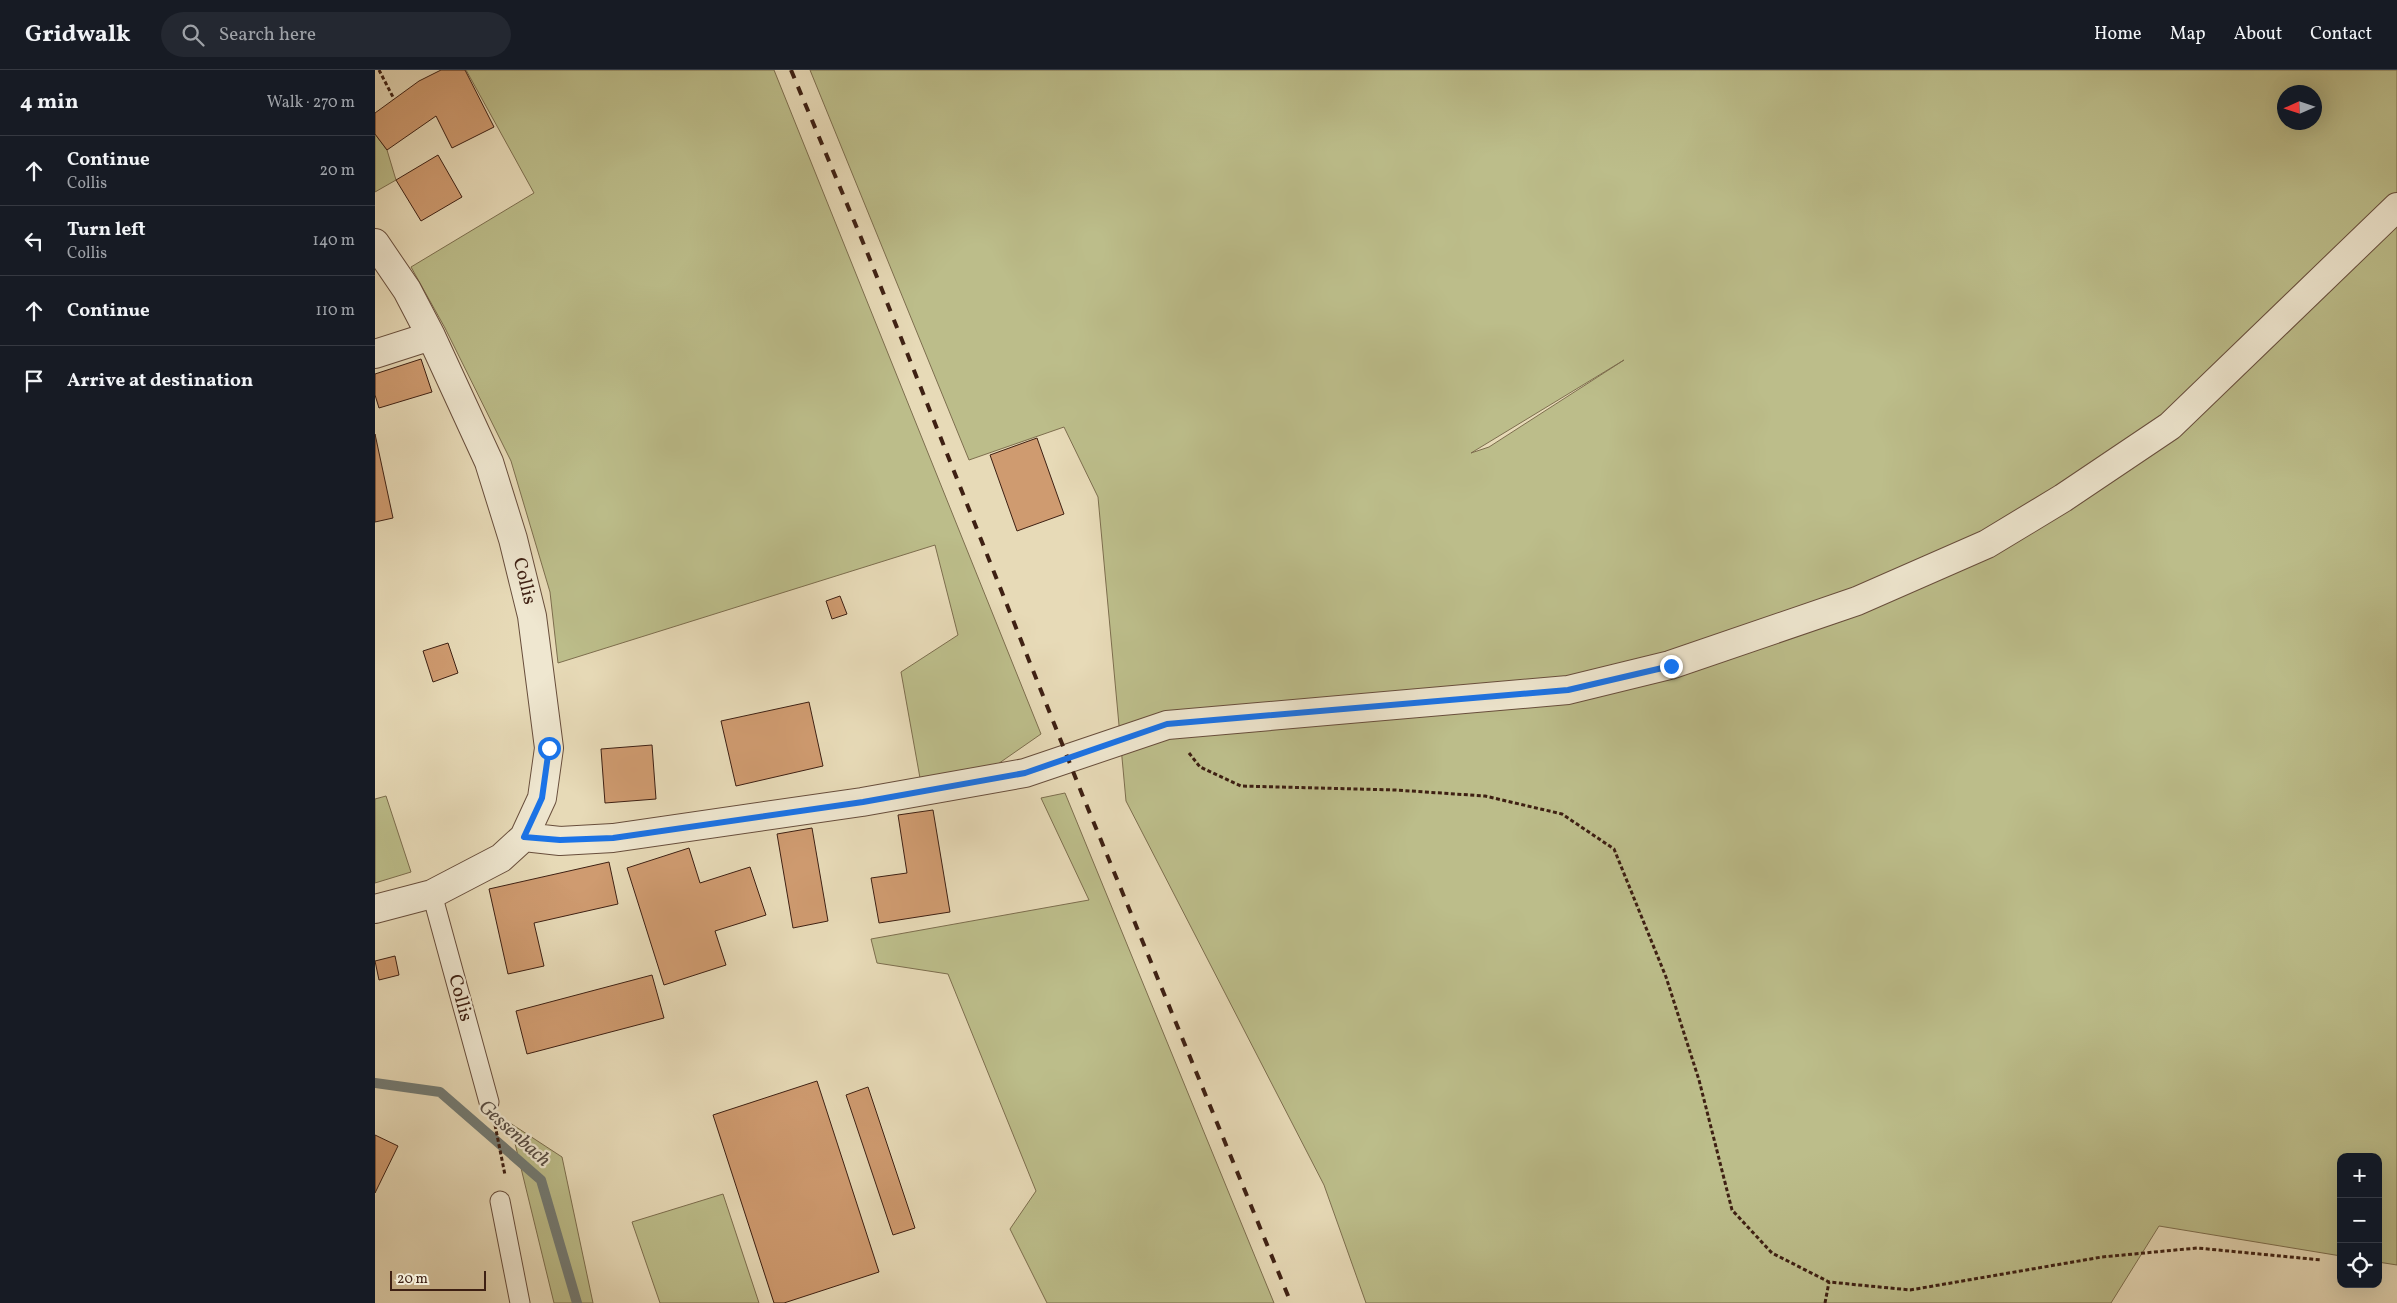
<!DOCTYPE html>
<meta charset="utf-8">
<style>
:root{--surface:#171b24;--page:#242831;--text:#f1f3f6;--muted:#9ea1a6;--line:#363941}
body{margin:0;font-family:Vollkorn,serif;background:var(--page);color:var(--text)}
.controls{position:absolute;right:15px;bottom:15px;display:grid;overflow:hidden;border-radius:10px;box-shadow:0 5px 20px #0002}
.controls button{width:45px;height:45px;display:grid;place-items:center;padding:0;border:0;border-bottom:1px solid var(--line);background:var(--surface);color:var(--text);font:25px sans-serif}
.compass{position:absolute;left:1902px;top:15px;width:45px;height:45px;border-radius:50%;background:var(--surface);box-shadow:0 5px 20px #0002;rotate:267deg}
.scale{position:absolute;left:15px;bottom:12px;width:96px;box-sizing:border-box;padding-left:5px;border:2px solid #3e2013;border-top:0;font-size:14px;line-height:18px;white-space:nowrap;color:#3e2013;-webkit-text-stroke:4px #efe7d0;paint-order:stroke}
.stop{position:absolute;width:15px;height:15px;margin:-11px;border:4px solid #1a73e8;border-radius:50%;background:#fff}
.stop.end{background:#1a73e8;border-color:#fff;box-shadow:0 1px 5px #0008}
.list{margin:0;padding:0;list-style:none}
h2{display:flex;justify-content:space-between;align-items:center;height:65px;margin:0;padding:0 20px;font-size:21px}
h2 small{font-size:16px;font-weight:400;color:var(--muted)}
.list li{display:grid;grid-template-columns:32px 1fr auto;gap:15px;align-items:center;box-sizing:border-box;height:70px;padding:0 20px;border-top:1px solid var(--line)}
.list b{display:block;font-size:19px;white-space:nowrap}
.list p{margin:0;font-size:16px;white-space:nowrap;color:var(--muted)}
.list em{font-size:16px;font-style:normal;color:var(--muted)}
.icon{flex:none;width:28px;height:28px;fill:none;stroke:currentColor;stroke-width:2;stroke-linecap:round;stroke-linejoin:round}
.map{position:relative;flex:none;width:2022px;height:1233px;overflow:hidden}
header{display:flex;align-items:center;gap:30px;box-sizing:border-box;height:70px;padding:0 25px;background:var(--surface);border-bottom:1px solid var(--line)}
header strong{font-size:24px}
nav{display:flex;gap:28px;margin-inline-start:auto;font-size:18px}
.search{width:350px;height:45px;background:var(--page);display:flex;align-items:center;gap:12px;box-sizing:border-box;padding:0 18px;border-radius:28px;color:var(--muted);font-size:19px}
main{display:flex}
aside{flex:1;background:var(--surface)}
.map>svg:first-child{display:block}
.green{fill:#bcbd8a;stroke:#7d6e4e;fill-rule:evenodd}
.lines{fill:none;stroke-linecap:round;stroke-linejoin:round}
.stream{stroke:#747c75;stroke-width:10}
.building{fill:#cf9b70;stroke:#3e2013}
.service-casing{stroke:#684e3c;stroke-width:21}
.minor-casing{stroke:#684e3c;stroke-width:30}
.path{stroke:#3e2013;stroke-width:3;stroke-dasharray:4 2.5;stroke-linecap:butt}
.service{stroke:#efe7d0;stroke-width:19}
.minor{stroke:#efe7d0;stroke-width:28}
.rail{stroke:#3e2013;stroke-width:4;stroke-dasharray:9 9;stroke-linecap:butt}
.route{stroke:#1a73e8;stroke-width:6}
.labels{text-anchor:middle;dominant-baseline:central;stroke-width:4.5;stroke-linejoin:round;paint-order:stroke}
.street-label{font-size:19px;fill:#3e2013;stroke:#efe7d0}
.water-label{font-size:20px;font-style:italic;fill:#594e44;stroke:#efe7d0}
</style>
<header>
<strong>Gridwalk</strong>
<div class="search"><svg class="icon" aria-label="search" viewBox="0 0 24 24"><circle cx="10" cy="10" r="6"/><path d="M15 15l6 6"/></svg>Search here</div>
<nav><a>Home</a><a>Map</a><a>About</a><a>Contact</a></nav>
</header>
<main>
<aside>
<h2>4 min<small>Walk · 270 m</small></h2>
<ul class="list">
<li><svg class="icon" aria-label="ahead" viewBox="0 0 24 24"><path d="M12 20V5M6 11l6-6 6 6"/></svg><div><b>Continue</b><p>Collis</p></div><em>20 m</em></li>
<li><svg class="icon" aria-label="left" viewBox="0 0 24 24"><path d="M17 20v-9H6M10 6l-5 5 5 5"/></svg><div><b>Turn left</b><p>Collis</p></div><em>140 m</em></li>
<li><svg class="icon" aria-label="ahead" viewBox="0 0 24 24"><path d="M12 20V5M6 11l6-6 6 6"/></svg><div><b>Continue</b></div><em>110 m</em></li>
<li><svg class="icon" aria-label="arrive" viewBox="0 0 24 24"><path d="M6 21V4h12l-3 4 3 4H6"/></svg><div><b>Arrive at destination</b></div></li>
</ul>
</aside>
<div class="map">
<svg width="2022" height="1233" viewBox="0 0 2022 1233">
<rect width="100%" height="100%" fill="#e7dab7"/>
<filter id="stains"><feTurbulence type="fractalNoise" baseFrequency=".004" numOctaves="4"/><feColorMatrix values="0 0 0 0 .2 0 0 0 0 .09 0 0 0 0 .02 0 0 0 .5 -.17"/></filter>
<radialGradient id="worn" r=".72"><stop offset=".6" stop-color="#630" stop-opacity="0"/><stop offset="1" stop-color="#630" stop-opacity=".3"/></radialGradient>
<path class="green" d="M91,0h308l267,664 -46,32 -75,12 -19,-106 57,-37 -23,-90 -377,118 -8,-71 -39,-131 -66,-133 -34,-61 123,-74z
M435,0h1587v1195l-19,-3v-105h-37v99l-182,-30 -48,77h-745l-42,-118 -198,-384 -28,-304 -34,-70 -95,33zM1910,22h30v30h-30zM1249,290l-135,87 -18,6z
M0,64l12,16 9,30 -21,12z
M690,723l209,510h-227l-37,-74 26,-38 -88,-217 -71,-11 -6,-24 218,-39 -48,-102z
M11,726l25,76 -36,11v-84z
M135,1053l52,34 31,146h-39z
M348,1124l36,109h-99l-28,-81z"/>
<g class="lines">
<path class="stream" d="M0,1013l65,9 101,88 36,123"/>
</g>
<path class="building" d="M66,0h24l29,57 -42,21 -16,-32 -49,34 -12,-16v-21l44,-32z
M63,85l24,42 -41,24 -25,-41z
M46,289l11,33 -53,16 -4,-13v-21z
M0,364l18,84 -18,4z
M662,368l27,76 -47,17 -27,-76z
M465,526l7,18 -15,5 -6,-18z
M73,573l10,30 -25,9 -10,-31z
M434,632l14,64 -87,20 -15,-65z
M277,675l4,54 -51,4 -4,-54z
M558,740l17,102 -71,11 -8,-45 36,-5 -9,-58z
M437,758l16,93 -35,7 -16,-94z
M314,778l11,35 50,-16 16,48 -51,16 11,34 -62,20 -37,-117z
M234,792l9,42 -84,19 10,43 -36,8 -19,-85z
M20,886l4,19 -20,5 -4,-19z
M277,905l12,43 -137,36 -11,-43z
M442,1011l62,191 -95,31h-10l-61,-188z
M493,1017l47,141 -22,7 -47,-140z
M0,1065l23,11 -23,47z"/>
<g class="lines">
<g class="service-casing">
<path id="service" d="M57,824l57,208
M125,1131l20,102"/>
</g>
<g class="minor-casing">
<path id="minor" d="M0,173l32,47 24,46 58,126 24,77 19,77 17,132 -7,50 -18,39 -23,21 -69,36 -57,15
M0,284l56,-18
M149,767l36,4 53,-3 249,-36 163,-29 142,-48 401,-35 102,-25 187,-64 130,-57 76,-46 107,-72 227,-219"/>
</g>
<path class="path" d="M4,0l15,29
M814,683l11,14 41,19 155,4 89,6 77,18 52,35 52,128 33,103 33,130 40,43 57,29 81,8 192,-33 95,-9 125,12
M120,1055l10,50
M1450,1233l4,-21"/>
<use href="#service" class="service"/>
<use href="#minor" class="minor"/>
<path class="rail" d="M416,0l76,182 215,542 209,509"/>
</g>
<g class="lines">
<path class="route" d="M174,678l-7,50 -18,39 36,3 53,-2 250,-36 162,-29 142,-49 401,-34 103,-24"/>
</g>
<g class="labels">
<g class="street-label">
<text transform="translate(149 511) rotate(76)">Collis</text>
<text transform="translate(85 928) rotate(75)">Collis</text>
</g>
<g class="water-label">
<text transform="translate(139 1064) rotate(42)">Gessenbach</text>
</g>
</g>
<rect width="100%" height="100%" filter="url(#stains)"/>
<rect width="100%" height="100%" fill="url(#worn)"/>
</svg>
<div class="controls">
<button>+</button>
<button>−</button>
<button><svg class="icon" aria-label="locate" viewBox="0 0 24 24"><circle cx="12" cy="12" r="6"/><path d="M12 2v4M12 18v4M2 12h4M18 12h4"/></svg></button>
</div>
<svg class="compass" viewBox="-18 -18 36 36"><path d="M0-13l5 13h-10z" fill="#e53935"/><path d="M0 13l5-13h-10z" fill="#9ea1a6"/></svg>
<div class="scale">20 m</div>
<div class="stop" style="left:174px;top:678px"></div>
<div class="stop end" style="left:1296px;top:596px"></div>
</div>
</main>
